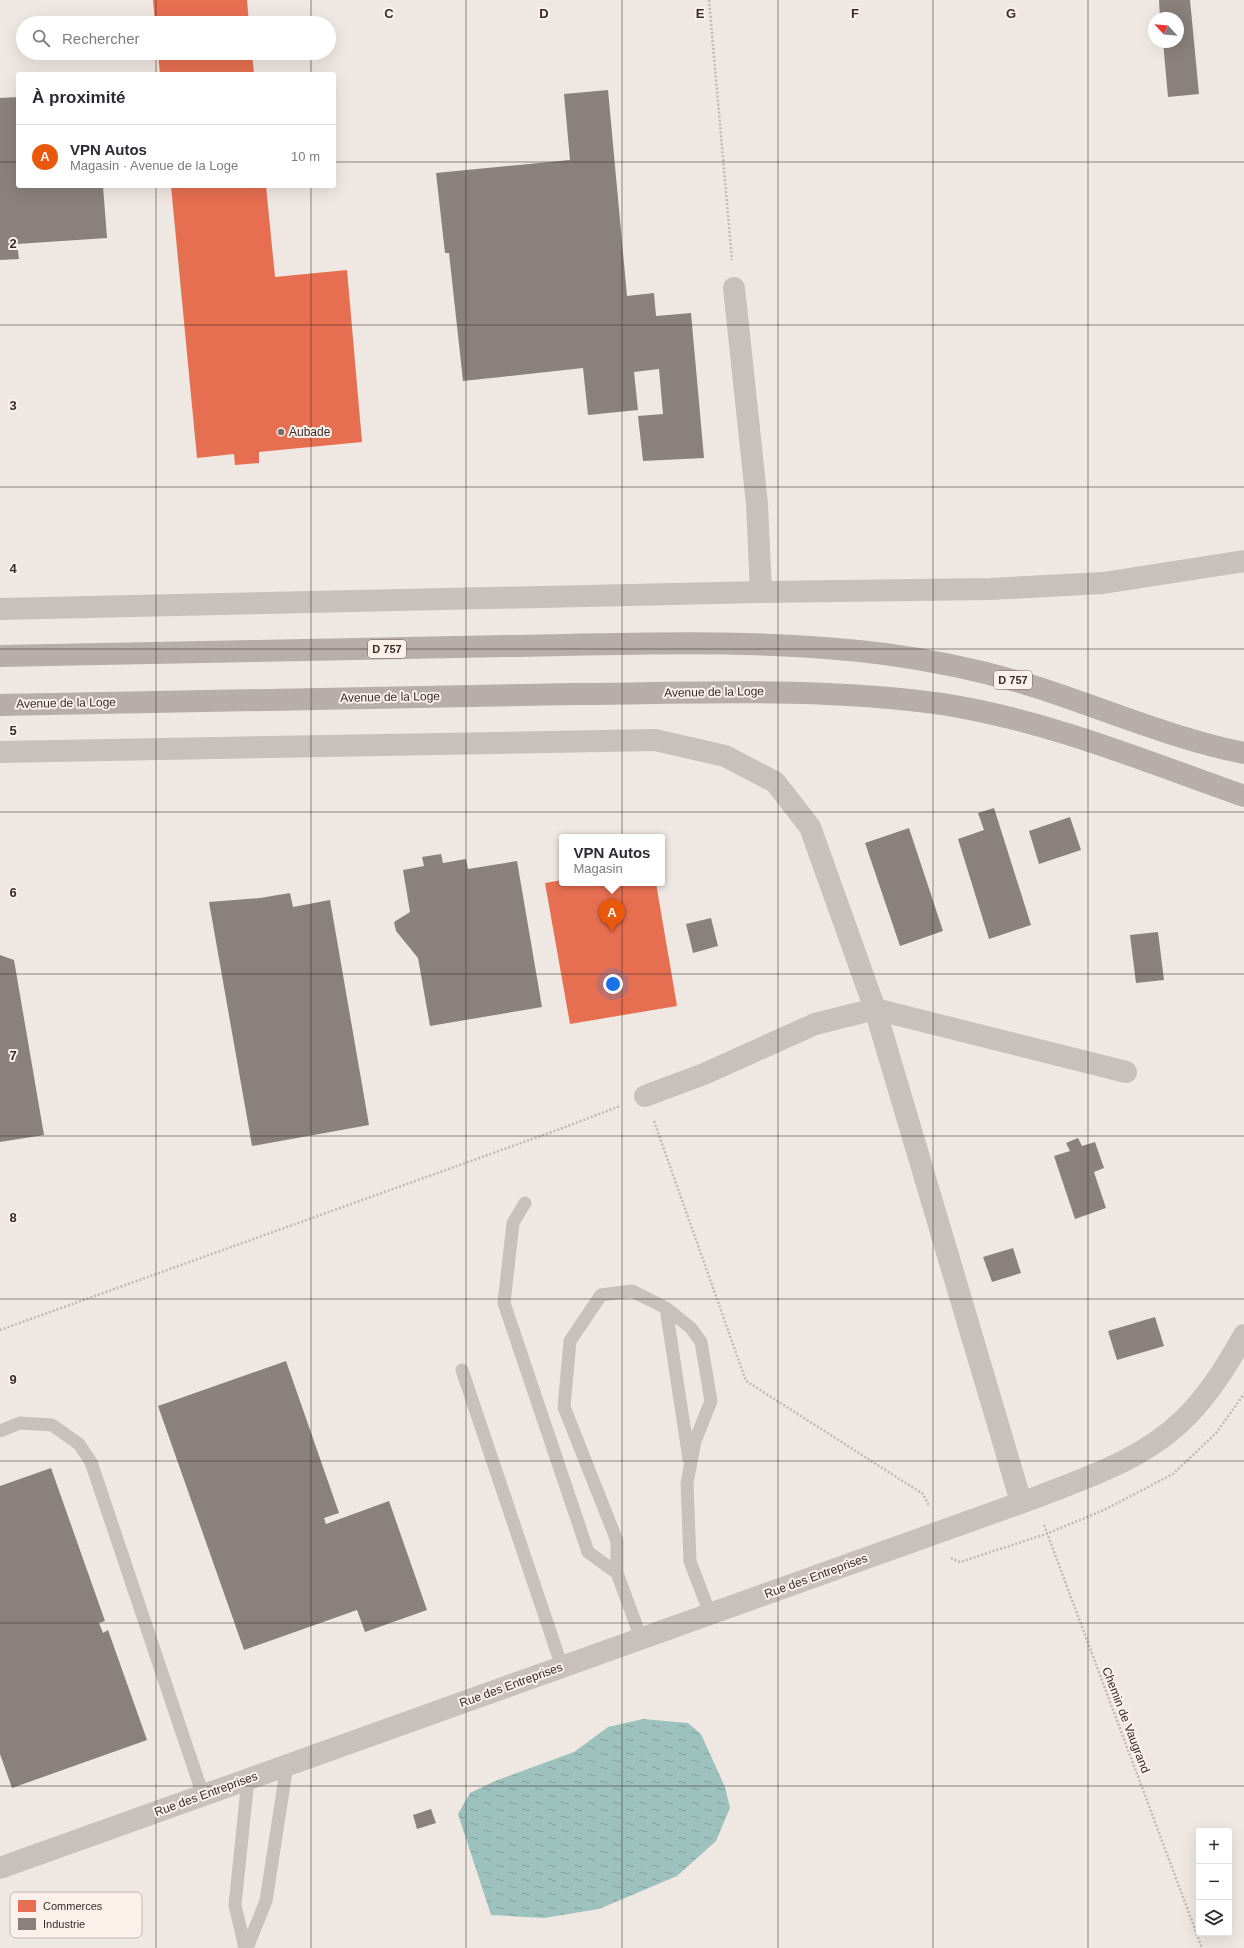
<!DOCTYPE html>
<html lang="fr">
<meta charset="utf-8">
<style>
:root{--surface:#fff;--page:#f7f7f7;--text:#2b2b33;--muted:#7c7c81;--line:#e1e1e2;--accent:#ea580c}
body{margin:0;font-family:Helvetica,sans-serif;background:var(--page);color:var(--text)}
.controls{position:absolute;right:12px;bottom:12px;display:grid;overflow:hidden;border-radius:4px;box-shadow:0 4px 16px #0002}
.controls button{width:36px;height:36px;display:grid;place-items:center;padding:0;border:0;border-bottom:1px solid var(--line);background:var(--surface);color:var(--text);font:20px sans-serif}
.compass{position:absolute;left:1148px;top:12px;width:36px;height:36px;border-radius:50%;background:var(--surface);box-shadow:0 4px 16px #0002;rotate:296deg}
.you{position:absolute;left:613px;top:984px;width:14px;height:14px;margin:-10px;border:3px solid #fff;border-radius:50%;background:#1a73e8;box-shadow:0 0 0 6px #1a73e833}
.badge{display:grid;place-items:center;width:26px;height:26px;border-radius:50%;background:var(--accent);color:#fff;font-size:13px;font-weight:700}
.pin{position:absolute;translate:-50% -33px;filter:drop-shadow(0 1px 2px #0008)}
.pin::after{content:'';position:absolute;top:21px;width:14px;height:12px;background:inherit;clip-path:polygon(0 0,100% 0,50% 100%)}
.popup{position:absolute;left:559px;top:834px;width:106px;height:52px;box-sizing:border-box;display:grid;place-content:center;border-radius:4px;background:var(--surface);filter:drop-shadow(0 1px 3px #0005);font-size:13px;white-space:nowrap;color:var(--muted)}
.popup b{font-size:15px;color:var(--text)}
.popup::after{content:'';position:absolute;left:50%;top:100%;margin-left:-8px;border:8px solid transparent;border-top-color:var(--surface)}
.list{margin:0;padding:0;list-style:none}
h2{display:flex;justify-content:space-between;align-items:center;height:52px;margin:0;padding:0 16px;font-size:17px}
h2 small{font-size:13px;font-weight:400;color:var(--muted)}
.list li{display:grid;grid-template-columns:26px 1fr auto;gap:12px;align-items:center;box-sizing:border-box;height:64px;padding:0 16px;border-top:1px solid var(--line)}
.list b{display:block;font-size:15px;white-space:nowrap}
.list p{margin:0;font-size:13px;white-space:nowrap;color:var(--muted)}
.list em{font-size:13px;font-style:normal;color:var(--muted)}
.icon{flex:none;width:22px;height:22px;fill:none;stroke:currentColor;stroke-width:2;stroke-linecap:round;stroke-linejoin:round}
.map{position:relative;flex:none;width:1244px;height:1948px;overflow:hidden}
.search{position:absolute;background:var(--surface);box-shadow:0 4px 16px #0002;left:16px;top:16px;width:320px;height:44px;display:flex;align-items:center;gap:10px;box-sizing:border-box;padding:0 14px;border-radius:22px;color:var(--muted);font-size:15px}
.panel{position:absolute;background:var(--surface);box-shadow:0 4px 16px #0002;left:16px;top:72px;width:320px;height:116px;border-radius:4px}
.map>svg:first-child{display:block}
.water{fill:url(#water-ripples)}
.shops{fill:#e76f51}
.industry{fill:#8a817c}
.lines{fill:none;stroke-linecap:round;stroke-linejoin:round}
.path{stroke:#c1b8b3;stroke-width:2.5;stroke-dasharray:2 2;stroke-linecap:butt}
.service{stroke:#c8c0bb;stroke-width:13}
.minor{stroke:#c8c0bb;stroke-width:22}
.primary{stroke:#b7aeaa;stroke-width:22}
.grid{fill:none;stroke:#392c29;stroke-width:1;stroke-opacity:0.55}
.poi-dot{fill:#796e6a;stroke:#fbf1ea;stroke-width:1.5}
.labels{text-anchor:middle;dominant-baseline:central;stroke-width:4;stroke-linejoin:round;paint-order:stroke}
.shield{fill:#fbf1ea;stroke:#736763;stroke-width:1}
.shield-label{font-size:11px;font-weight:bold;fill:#392c29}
.poi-label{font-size:12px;fill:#392c29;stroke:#fbf1ea;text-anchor:start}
.street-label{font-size:12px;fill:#392c29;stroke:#fbf1ea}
.key{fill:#fbf1ea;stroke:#c1b6b0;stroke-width:1}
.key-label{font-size:11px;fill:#392c29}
.grid-label{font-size:13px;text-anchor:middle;font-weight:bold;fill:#392c29;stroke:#fbf1ea;stroke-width:4;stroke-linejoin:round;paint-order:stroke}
</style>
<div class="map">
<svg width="1244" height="1948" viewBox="0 0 1244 1948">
<defs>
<pattern id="water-ripples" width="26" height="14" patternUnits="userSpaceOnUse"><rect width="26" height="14" fill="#9dc2be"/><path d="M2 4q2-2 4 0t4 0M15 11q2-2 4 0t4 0" fill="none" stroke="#819e9a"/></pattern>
</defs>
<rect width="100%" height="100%" fill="#efe8e2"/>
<path class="water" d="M643,1719l45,4 13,11 24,53 5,21 -14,33 -39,35 -78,33 -55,9 -53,-3 -33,-101 12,-21 25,-12 79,-29 34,-25z"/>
<path class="shops" d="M153,0h94l2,23h-94z
M158,53h94l2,21h-94z
M171,186h95l9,91 72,-7 15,172 -103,10v11l-24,2 -1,-11 -37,4z
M562,880v3h94l21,123 -107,18 -25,-141z"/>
<path class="industry" d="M1159,0h31l9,94 -31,3 -5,-55h15v-24h-18z
M608,90l19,206 27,-3 2,23 35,-3 13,145 -61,3 -5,-45 25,-2 -4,-45 -25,3 4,38 -50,5 -5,-47 -120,13 -14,-128h-4l-9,-80 134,-13 -6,-66z
M18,97v89h85l4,52 -90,6 2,15 -19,1v-162z
M994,808l37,117 -42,14 -31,-100 26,-9 -6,-17z
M1070,817l11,33 -42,14 -10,-33z
M909,828l34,103 -43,15 -35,-103z
M441,854l2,9 23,-4 2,10 49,-8 25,146 -112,19 -12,-68 -22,-27 -2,-9 16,-10 -7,-42 21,-4 -2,-9z
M290,893l3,14 37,-7 39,225 -117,21 -43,-244 51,-4z
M711,918l7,28 -25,7 -7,-29z
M1158,932l6,48 -28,3 -6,-48z
M0,955l14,5 30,175 -44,7z
M1078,1138l4,8 13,-4 9,26 -10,4 12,36 -31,11 -21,-63 16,-5 -4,-8z
M1013,1248l8,25 -29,9 -9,-25z
M1155,1317l9,29 -47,14 -9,-29z
M286,1361l53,152 -15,5 2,6 63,-23 38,109 -62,22 -8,-22 -113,40 -86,-244z
M51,1468l54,153 -6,2 4,10 5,-3 39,110 -135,48 -12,-34v-268z
M431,1809l5,14 -19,6 -4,-14z"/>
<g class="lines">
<path class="path" d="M709,0l23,260
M654,1121l92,260 177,113 6,12
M0,1330l560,-201 60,-23
M1044,1525l158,423
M951,1558l9,4 86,-28 58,-24 69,-36 43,-41 28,-39"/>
<path class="service" d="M525,1203l-12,20 -9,80 84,249 29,21 24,65
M666,1308l23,151
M462,1370l100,297
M0,1431l20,-8 32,2 27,19 12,18 112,333
M617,1573v-32l-53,-134 6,-66 31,-46 31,-4 34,17 25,20 10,14 10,59 -16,40 -8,42 3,78 20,53
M245,1948l-10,-43 13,-126
M247,1948l19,-47 21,-136"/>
<path class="minor" d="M734,288l23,216 4,88
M0,609l761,-17 229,-3 113,-6 141,-22
M0,752l655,-12 70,16 50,26 35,45 65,182 146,493
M645,1096l59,-22 111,-50 60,-15 251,63
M0,1868l1037,-371c51,-20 107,-38 147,-78 24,-23 44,-55 60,-84"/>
<path class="primary" d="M0,656c169,-3 337,-7 506,-10 126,-2 254,-8 379,8 52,7 104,18 154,34 68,22 135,51 205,65
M0,705c192,-4 384,-9 575,-11 122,-1 245,-7 367,10 104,16 203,57 302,92"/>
</g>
<path class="grid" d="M156,0v23M311,0v23M466,0v1948M622,0v1948M778,0v1948M933,0v1948M1088,0v1948M156,53v21M311,53v21M0,162h18M334,162h910M156,186v1762M311,186v1762M0,325h1244M0,487h1244M0,649h1244M0,812h1244M0,974h1244M0,1136h1244M0,1299h1244M0,1461h1244M0,1623h1244M0,1786h1244"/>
<circle class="poi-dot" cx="281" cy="432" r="4"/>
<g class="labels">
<g class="shield">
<rect x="368" y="640" width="38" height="18" rx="3"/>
<rect x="994" y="671" width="38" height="18" rx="3"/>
</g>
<g class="shield-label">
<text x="387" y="649">D 757</text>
<text x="1013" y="680">D 757</text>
</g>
<g class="poi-label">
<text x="289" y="432">Aubade</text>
</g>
<g class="street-label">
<text transform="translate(714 692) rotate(-1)">Avenue de la Loge</text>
<text transform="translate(390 697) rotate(-1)">Avenue de la Loge</text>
<text transform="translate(66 703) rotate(-1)">Avenue de la Loge</text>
<text transform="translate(816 1576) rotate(-20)">Rue des Entreprises</text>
<text transform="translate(511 1685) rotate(-20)">Rue des Entreprises</text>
<text transform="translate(1126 1720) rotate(69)">Chemin de Vaugrand</text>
<text transform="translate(206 1794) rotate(-20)">Rue des Entreprises</text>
</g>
</g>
<rect x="10" y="1892" width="132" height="46" rx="6" class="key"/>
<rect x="18" y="1900" width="18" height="12" fill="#e76f51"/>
<rect x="18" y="1918" width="18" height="12" fill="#8a817c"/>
<g class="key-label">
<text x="43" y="1910">Commerces</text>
<text x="43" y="1928">Industrie</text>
</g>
<g class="grid-label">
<text x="389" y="18">C</text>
<text x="544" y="18">D</text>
<text x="700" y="18">E</text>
<text x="855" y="18">F</text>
<text x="1011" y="18">G</text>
<text x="13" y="248">2</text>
<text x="13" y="410">3</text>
<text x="13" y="573">4</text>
<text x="13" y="735">5</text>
<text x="13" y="897">6</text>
<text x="13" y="1060">7</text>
<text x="13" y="1222">8</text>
<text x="13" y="1384">9</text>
</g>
</svg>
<div class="controls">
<button>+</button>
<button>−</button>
<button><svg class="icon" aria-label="layers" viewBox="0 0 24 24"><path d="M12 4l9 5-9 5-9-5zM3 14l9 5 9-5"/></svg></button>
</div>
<svg class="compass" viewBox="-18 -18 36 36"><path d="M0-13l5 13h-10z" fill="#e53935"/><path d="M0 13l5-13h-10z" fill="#7c7c81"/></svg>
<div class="you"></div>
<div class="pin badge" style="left:612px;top:932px">A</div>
<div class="popup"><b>VPN Autos</b>Magasin</div>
<div class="search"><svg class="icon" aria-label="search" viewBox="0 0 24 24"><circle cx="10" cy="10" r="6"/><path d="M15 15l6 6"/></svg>Rechercher</div>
<section class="panel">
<h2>À proximité<small></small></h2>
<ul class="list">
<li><span class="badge">A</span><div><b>VPN Autos</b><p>Magasin · Avenue de la Loge</p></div><em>10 m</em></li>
</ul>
</section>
</div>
